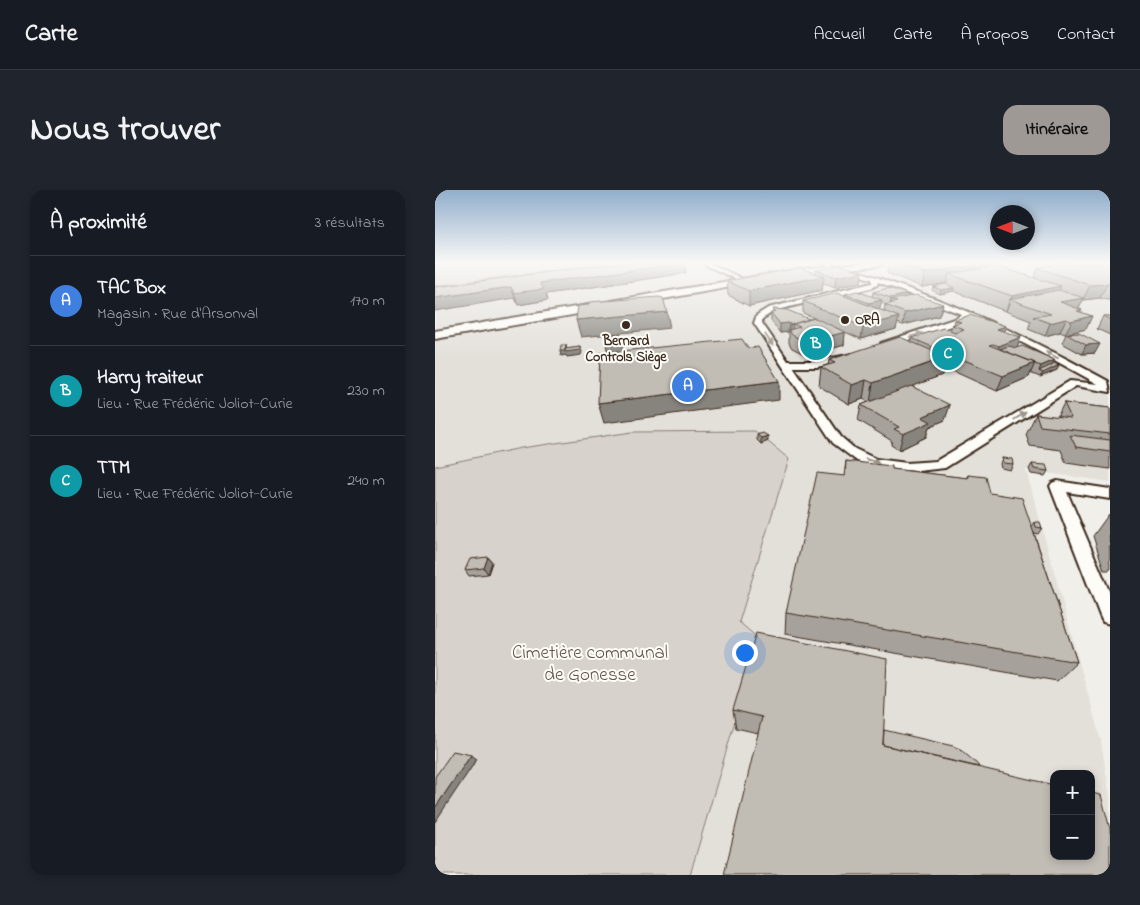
<!DOCTYPE html>
<html lang="fr">
<meta charset="utf-8">
<style>
:root{--surface:#171b24;--page:#20242c;--text:#f1f3f6;--muted:#9ea1a6;--line:#363941;--accent:#9f9995}
body{margin:0;font-family:"Indie Flower",sans-serif;background:var(--page);color:var(--text)}
.controls{position:absolute;right:15px;bottom:15px;display:grid;overflow:hidden;border-radius:10px;box-shadow:0 2px 8px #0003}
.controls button{width:45px;height:45px;display:grid;place-items:center;padding:0;border:0;border-bottom:1px solid var(--line);background:var(--surface);color:var(--text);font:25px sans-serif}
.compass{position:absolute;left:555px;top:15px;width:45px;height:45px;border-radius:50%;background:var(--surface);box-shadow:0 2px 8px #0003;rotate:270deg}
.you{position:absolute;left:309px;top:462px;width:18px;height:18px;margin:-12px;border:4px solid #fff;border-radius:50%;background:#1a73e8;box-shadow:0 0 0 8px #1a73e833}
.badge{display:grid;place-items:center;width:32px;height:32px;border-radius:50%;background:var(--accent);color:#fff;font-size:16px;font-weight:700}
.pin{position:absolute;translate:-50% -50%;border:2px solid #fff;box-shadow:0 1px 5px #0006}
.list{margin:0;padding:0;list-style:none}
h2{display:flex;justify-content:space-between;align-items:center;height:65px;margin:0;padding:0 20px;font-size:21px}
h2 small{font-size:16px;font-weight:400;color:var(--muted)}
.list li{display:grid;grid-template-columns:32px 1fr auto;gap:15px;align-items:center;box-sizing:border-box;height:90px;padding:0 20px;border-top:1px solid var(--line)}
.list b{display:block;font-size:19px;white-space:nowrap}
.list p{margin:0;font-size:16px;white-space:nowrap;color:var(--muted)}
.list em{font-size:16px;font-style:normal;color:var(--muted)}
.map{position:relative;flex:none;width:675px;height:685px;overflow:hidden;border-radius:15px}
header{display:flex;align-items:center;gap:30px;box-sizing:border-box;height:70px;padding:0 25px;background:var(--surface);border-bottom:1px solid var(--line)}
header strong{font-size:24px}
nav{display:flex;gap:28px;margin-inline-start:auto;font-size:18px}
.intro{display:flex;align-items:center;justify-content:space-between;box-sizing:border-box;height:120px;padding:0 30px}
h1{margin:0;font-size:35px}
.button{padding:12px 22px;border-radius:15px;background:var(--accent);color:#111;font-size:18px;font-weight:700}
main{display:flex;gap:30px;padding:0 30px}
aside{flex:1;background:var(--surface);border-radius:15px;box-shadow:0 2px 8px #0003}
.map>svg:first-child{display:block}
.built{fill:#e3e0da;fill-rule:evenodd}
.green{fill:#d7d2cc;stroke:#897e75}
.lines{fill:none;stroke-linecap:round;stroke-linejoin:round}
.street-casing{stroke:#3b2a1e;stroke-width:4}
.secondary-casing{stroke:#3b2a1e;stroke-width:4}
.street{fill:#fdfcf7;fill-rule:evenodd}
.secondary{fill:#fdfcf7;fill-rule:evenodd}
.wall{fill:#a6a29b;stroke:#3b2a1e;fill-rule:evenodd}
.shaded-wall{fill:#87847e;stroke:#3b2a1e}
.building{fill:#c1bcb4;stroke:#3b2a1e}
.oneway{fill:#9c938a}
.poi-dot{fill:#3b2a1e;stroke:#fdfcf7;stroke-width:2}
.labels{text-anchor:middle;dominant-baseline:central;stroke-width:4;stroke-linejoin:round;paint-order:stroke}
.far-poi-label{font-size:14px;font-weight:bold;fill:#3b2a1e;stroke:#fdfcf7;text-anchor:start}
.near-park-label{font-size:19px;fill:#62544a;stroke:#fdfcf7}
</style>
<header>
<strong>Carte</strong>
<nav><a>Accueil</a><a>Carte</a><a>À propos</a><a>Contact</a></nav>
</header>
<div class="intro"><h1>Nous trouver</h1><a class="button">Itinéraire</a></div>
<main>
<aside>
<h2>À proximité<small>3 résultats</small></h2>
<ul class="list">
<li><span class="badge" style="background:#3f7fe0">A</span><div><b>TAC Box</b><p>Magasin · Rue d'Arsonval</p></div><em>170 m</em></li>
<li><span class="badge" style="background:#0f9aa8">B</span><div><b>Harry traiteur</b><p>Lieu · Rue Frédéric Joliot-Curie</p></div><em>230 m</em></li>
<li><span class="badge" style="background:#0f9aa8">C</span><div><b>TTM</b><p>Lieu · Rue Frédéric Joliot-Curie</p></div><em>240 m</em></li>
</ul>
</aside>
<div class="map">
<svg width="675" height="685" viewBox="0 0 675 685">
<rect width="100%" height="100%" fill="#f1efea"/>
<filter id="ink" filterUnits="userSpaceOnUse"><feTurbulence type="fractalNoise" baseFrequency=".02" numOctaves="2"/><feDisplacementMap in="SourceGraphic" scale="10" xChannelSelector="R" yChannelSelector="G"/><feConvolveMatrix kernelMatrix="1 2 1 2 8 2 1 2 1" color-interpolation-filters="sRGB"/></filter>
<g filter="url(#ink)">
<path class="built" d="M173,73h169l27,11 91,-11h215v219l-84,-12 75,271 9,56v78h-420l69,-236 -20,-17 50,-163 -268,-11 -86,18v-180zM619,584h37v82h-37z"/>
<path class="green" d="M0,73h173l-173,23z
M320,241l34,28 -50,163 20,17 -69,236h-255v-409l86,-18 111,-16z"/>
<g class="lines">
<g class="street-casing">
<path id="street" d="M270,73h4l32,15 -5,1 -31,-14z
M389,73h8l1,1 -3,2z
M405,77c23,4 44,13 66,21 70,24 136,57 202,93l2,11 -34,-6 -131,82 -27,3 -35,-2 -26,-8 -24,-18 -79,-120 3,-8 11,-7 104,-25v-4l-34,-9zM443,92l83,32 -4,4 -76,25v4h6l76,-25 4,-5 58,27 73,40 -28,-3 -134,80 -29,2 -31,-4 -21,-10 -14,-12 -48,-70h24l35,-9v-4l-35,7h-29l-26,-38v-4l14,-9 95,-22 6,-3z
M622,291l53,8v10l-43,-7 43,101v31l-7,-2 -3,-6 -50,-130 2,-3z"/>
</g>
<g class="secondary-casing">
<path id="secondary" d="M427,73h23l-4,2 -81,10 -365,64v-8l365,-62z"/>
</g>
<use href="#street" class="street"/>
<use href="#secondary" class="secondary"/>
</g>
<path class="wall" d="M250,73l1,10 -140,21 2,6 -30,5 -3,-7 -80,-11z
M454,73h106l-1,4 40,11 4,-10 72,-5v37h-2l-8,-2 -17,2 -4,9 3,1 -2,2 12,4 -6,13 -21,5 -5,-2 -15,4 -17,-7 3,-8 -78,-30 -13,3 -8,-4 1,-3 13,-3 1,-1 -25,4 -35,-14z
M381,80l46,2 -1,10 -26,6 -12,-5 -1,7 -73,16 -21,-11 -1,-14 89,-8z
M438,102l34,2 -1,1 37,9 -4,12 -36,9 -6,-2 -1,6 -35,10 -16,-7 -1,13 -13,4v3l-19,6 -20,-10 -3,-5v-11l-9,1 -9,-12v-8h2v-4l36,10 5,-1 -11,-5v-12l42,-5v-2l27,3zM446,113l6,2h-2l-1,6 -6,-2 2,-1z
M668,126h7v19l-13,-6z
M520,130l49,11 13,17 36,15 4,7 -17,7 -10,-4 -1,4 -32,14 -53,-24 -2,8 -30,11 33,34 -16,7 -3,10 -27,13 -8,-5 1,-4 -34,-21 3,-15 8,-3 -6,-3 -14,5 -30,-18 2,-19 7,-2 1,-5 81,-19 1,-3 39,-7 2,-6 2,-1z
M644,143l16,20 -13,1 -20,-11 4,-9z
M629,213l46,5v61l-44,-6 -5,-13 -31,-4 -4,-11 10,-21 21,3z
M322,245l11,6 -7,3 -4,-4z
M567,268l11,6 -3,6 -9,-2 -1,-4z
M411,271l46,8 74,9 2,-3 64,51 3,-4 7,6 -4,6 -4,-1 43,129 -20,19 -272,-47 1,-21 58,-137z
M597,274l16,7 -3,5 -14,-2 -2,-5z
M674,324l1,56h-6l-11,-34z
M53,367l4,5 -4,12 -19,2 -4,-6z
M452,469l-129,74 -22,-5 -3,-18z"/>
<path class="shaded-wall" d="M250,73l1,10 -140,21 2,6 -30,5 -4,-12 26,-10z
M560,73l-4,13 -42,-2 -2,9 -25,4 3,-14z
M427,82l-1,10 -26,6 1,-11z
M389,86l-2,14 -73,16v-15z
M672,94l-7,14 -17,2 7,-15z
M626,96l-6,15 -45,-2 -4,12 6,-15z
M76,97l4,11 -80,13v-13z
M519,98l-1,3 -13,3 1,-4z
M472,104l-2,8 -13,-2 -1,6h-1l1,-8z
M649,108l-6,11 -18,-7z
M447,110l-2,8 -12,3 1,-8z
M508,114l-4,12 -36,9 2,-12z
M647,120l-5,10 15,-4 -6,13 -21,5 12,-23z
M232,122l3,16 -89,9 -5,-17z
M464,127l-3,12 -35,10 2,-12z
M631,129l-6,13 -15,4 5,-13z
M354,133l-1,9 -8,1v-9z
M358,134l-1,9 -2,-1v-7z
M571,136l-5,13 -4,-10z
M410,142l-1,13 -13,4v3l-19,6v-13l15,-8z
M185,144l3,18 -15,2 -2,-10z
M586,147l-5,14 -22,8 5,-13z
M665,154l-5,9 -13,1 4,-9z
M131,155l1,4 13,-2 2,5 -1,3 -14,2 -1,-2 -5,1 -1,-5z
M512,167l-5,18 -72,28 3,-20z
M620,170l-4,9 8,-4 -2,5 -17,7 3,-4 -4,-2 2,-5z
M600,173l-6,14 -32,14 6,-15z
M431,190l-3,19 -14,5 3,-19z
M344,191v19l-175,23 -6,-20z
M515,215l-5,15 -16,7 -3,10 -27,13 4,-16 19,-17z
M333,246v5l-7,3v-6z
M53,367l4,5 -4,12 -4,-6z
M36,565l6,4 -42,63v-14z"/>
<path class="building" d="M183,73h65l-143,20 4,6 -30,4 -3,-6 -76,11v-11z
M461,73h99l-70,10z
M622,73h53v21h-3l-17,1 -52,-17z
M407,75l20,7 -26,5 -20,-7z
M561,76l65,20 -49,10 -63,-22z
M365,78l24,8 -75,15 -22,-10z
M511,94l8,4 -13,2 -8,-3z
M453,98l19,6 -16,4 -18,-6z
M624,100l25,8 -24,4 22,8 -5,1 15,5 -21,5 -5,-2 -16,4 -17,-6 18,-3 -41,-15z
M422,101l25,9 -13,3 -24,-9z
M402,103l62,24 -36,10 -60,-26z
M481,105l27,9 -38,9 -20,-8 12,-3 -5,-2z
M224,107l4,1 4,14 -91,8 2,-14 11,-1v-3z
M338,119l14,1 22,9 -16,5 -3,1 -1,-2 -9,1 -9,-11 4,-1z
M535,125l36,11 -9,3 24,8 -22,9 -6,-2 -4,1 46,18 -32,13 -92,-38 32,-10 12,5 9,-4 -12,-4 9,-3 -6,-2z
M668,126h7v4z
M380,128l30,14 -18,5 5,2 -20,6 -20,-10 -3,-5 11,-3 -7,-3z
M644,143l21,11 -14,1 -20,-11z
M185,144l1,9 -15,1v-9z
M465,147l47,20 -74,26 -7,-3 -14,5 -31,-18 14,-4 -6,-3z
M307,149l6,9 10,-1 21,34 -181,22 2,-50z
M126,155h5l-1,6h-5z
M574,156l7,2 6,-2 33,14 -14,6 -6,-2v-1l-35,-14z
M145,157v3l-15,2v-3z
M618,173l6,2 -16,8 -4,-2 13,-6z
M476,196l39,19 -28,12 9,5 -28,12 -9,-5 5,-2 -38,-22z
M629,213l46,5v26l-70,-8 -4,-12 35,4z
M328,243l5,3 -7,2 -4,-3z
M635,245l40,5v12l-34,-5z
M567,268l10,1 1,5 -10,-1z
M411,271l46,5v3l76,9v-3l18,2 4,16 32,5 55,164 -291,-49 31,-140 28,3z
M597,274l14,1 2,6 -14,-2z
M600,332h5l2,6 -6,-1z
M53,367l-4,11 -19,2 5,-11z
M321,443l131,26 -4,86 171,40v71h37v-63l10,2 9,34v46h-386l38,-158 -29,-7z
M449,540l69,16 7,3 17,15 2,3 -96,-22z
M18,561l18,4 -36,53v-31z"/>
<defs><path id="oneway-solid" d="M-6-.8H1V-3.2L6.5 0L1 3.2V.8H-6Z" transform="scale(1.25)"/></defs>
<g class="oneway">
<use href="#oneway-solid" transform="translate(481 145) rotate(-18)"/>
<use href="#oneway-solid" transform="translate(334 150) rotate(56)"/>
<use href="#oneway-solid" transform="translate(617 165) rotate(-152)"/>
<use href="#oneway-solid" transform="translate(585 226) rotate(-32)"/>
<use href="#oneway-solid" transform="translate(437 271) rotate(17)"/>
</g>
</g>
<linearGradient id="sky" x2="0" y2="1"><stop stop-color="#91aecb"/><stop offset="0.43" stop-color="#f9f8f6"/><stop offset="1" stop-color="#f9f8f6" stop-opacity="0"/></linearGradient>
<rect width="675" height="169" fill="url(#sky)"/>
<g class="poi-dot">
<circle cx="410" cy="130" r="5"/>
<circle cx="191" cy="135" r="5"/>
</g>
<g class="labels">
<g class="far-poi-label">
<text x="420" y="130">ORA</text>
<text x="191" y="151" text-anchor="middle">Bernard<tspan x="191" dy="16">Controls Siège</tspan></text>
</g>
<g class="near-park-label">
<text x="155" y="463">Cimetière communal<tspan x="155" dy="22">de Gonesse</tspan></text>
</g>
</g>
</svg>
<div class="controls">
<button>+</button>
<button>−</button>
</div>
<svg class="compass" viewBox="-18 -18 36 36"><path d="M0-13l5 13h-10z" fill="#e53935"/><path d="M0 13l5-13h-10z" fill="#9ea1a6"/></svg>
<div class="you"></div>
<div class="pin badge" style="left:253px;top:196px;background:#3f7fe0">A</div>
<div class="pin badge" style="left:381px;top:154px;background:#0f9aa8">B</div>
<div class="pin badge" style="left:513px;top:164px;background:#0f9aa8">C</div>
</div>
</main>
